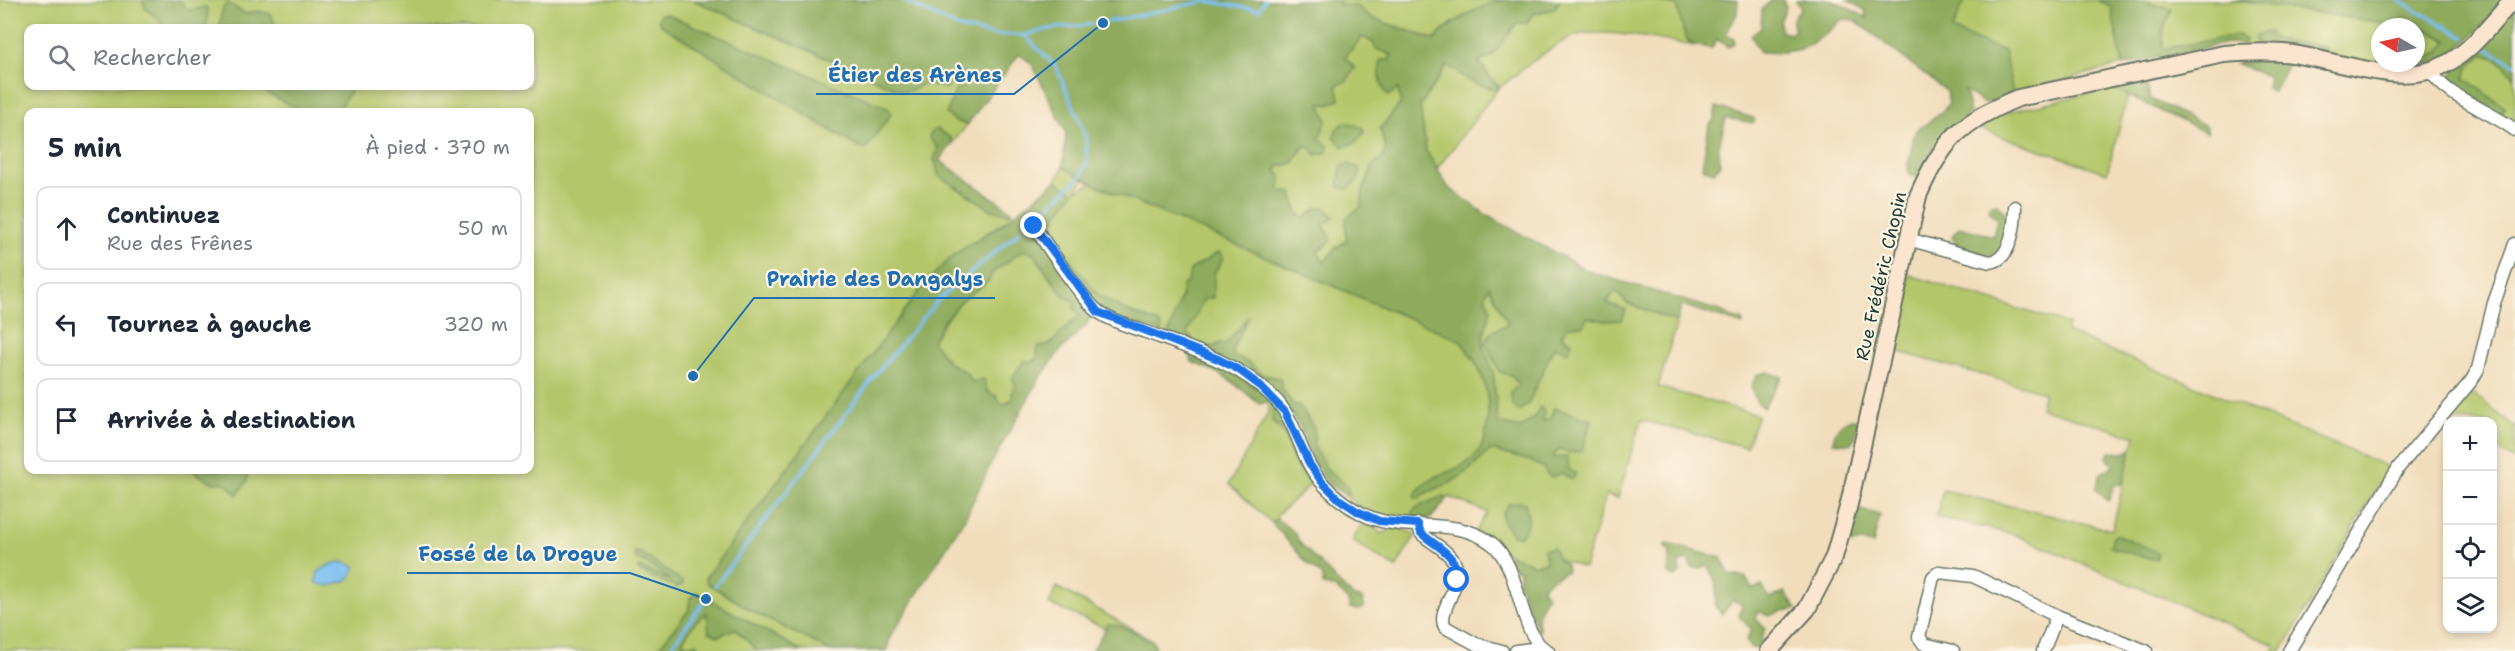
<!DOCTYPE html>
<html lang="fr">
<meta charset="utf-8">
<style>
:root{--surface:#fff;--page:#f6f6f7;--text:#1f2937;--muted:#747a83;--line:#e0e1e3}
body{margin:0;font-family:"Shantell Sans",sans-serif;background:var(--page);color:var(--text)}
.controls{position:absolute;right:18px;bottom:18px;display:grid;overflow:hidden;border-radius:12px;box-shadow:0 3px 9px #0003}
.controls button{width:54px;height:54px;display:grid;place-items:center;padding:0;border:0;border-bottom:2px solid var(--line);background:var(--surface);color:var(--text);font:30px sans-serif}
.compass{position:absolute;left:2371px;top:18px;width:54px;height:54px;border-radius:50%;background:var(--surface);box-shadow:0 3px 9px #0003;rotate:279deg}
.stop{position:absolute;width:18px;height:18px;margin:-14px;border:4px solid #1a73e8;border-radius:50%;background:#fff}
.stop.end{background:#1a73e8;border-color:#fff;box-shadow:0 2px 6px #0008}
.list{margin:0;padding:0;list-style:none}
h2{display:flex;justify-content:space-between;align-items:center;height:78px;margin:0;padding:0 24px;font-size:26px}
h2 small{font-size:20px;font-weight:400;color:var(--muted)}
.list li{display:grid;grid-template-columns:39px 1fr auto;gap:18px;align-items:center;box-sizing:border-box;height:84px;margin:0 12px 12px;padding:0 12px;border:2px solid var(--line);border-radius:12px}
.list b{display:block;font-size:22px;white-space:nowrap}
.list p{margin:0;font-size:20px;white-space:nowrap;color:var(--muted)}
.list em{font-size:20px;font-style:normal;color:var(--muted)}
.icon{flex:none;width:33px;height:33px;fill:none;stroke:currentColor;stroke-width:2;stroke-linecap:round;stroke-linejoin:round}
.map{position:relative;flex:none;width:2515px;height:651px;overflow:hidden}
.search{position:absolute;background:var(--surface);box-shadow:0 3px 9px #0003;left:24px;top:24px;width:510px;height:66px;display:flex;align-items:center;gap:15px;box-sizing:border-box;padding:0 21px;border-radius:12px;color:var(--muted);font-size:22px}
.panel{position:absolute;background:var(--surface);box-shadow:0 3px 9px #0003;left:24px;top:108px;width:510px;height:366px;border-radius:12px}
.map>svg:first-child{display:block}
.green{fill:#b3c669;stroke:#69824e;stroke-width:1.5;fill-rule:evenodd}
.forest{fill:#8eab5d;stroke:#567448;stroke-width:1.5;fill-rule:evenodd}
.water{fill:#7dbff2;stroke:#4e7e93;stroke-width:1.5}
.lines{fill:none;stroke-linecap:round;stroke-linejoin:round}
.stream{stroke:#7dbff2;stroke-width:3}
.street-casing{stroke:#687564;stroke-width:15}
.secondary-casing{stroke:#687564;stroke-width:20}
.street{stroke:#fff;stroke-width:12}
.secondary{stroke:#fbe5cf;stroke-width:16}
.route{stroke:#1a73e8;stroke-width:8}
.labels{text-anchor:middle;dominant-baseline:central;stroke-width:4.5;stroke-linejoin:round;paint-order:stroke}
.street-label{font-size:18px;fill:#1f3d34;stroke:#fcf5e5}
.leader{fill:none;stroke:#1f6fb2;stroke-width:2}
.callout-dot{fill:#1f6fb2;stroke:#fcf5e5;stroke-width:2}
.callout-label{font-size:20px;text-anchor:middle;font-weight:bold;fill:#1f6fb2;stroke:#fcf5e5;stroke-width:4.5;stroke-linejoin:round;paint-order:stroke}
</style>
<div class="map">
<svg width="2515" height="651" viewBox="0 0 2515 651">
<rect width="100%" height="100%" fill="#fcf5e5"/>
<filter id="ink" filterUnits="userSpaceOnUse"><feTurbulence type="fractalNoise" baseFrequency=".0167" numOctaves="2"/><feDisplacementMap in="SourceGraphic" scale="12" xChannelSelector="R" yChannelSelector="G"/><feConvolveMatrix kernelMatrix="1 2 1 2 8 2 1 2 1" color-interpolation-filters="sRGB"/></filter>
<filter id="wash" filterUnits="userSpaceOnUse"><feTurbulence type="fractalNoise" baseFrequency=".008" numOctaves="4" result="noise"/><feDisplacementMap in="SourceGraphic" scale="24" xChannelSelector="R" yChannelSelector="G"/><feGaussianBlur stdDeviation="1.35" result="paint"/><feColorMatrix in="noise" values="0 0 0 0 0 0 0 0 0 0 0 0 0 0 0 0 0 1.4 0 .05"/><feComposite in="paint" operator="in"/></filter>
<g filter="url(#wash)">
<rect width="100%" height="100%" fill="#f1ddbc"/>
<path class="green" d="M0,0h693l209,91 10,-1 10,-6 25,4 14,-16 5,5 -10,13 -1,31 12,4 -28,35 76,54 -60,40 -249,323 1,6 52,32 61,30 8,6h-26l-105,-58 -7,5 -1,12 -33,41h-656zM28,28h502v58h-502zM28,112h502v358h-502z
M1340,0h163c-23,9 -54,19 -68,40l-66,-23 -12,-10 -19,-2z
M1560,0h90l27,6 11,35 6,5c-27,-5 -86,-17 -112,-12 -23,4 -62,38 -82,53l-13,-10 -9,-15c23,-9 23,-27 40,-40 11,-8 23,-10 36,-13z
M1965,0h132l14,5 12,60 -110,28 -62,-63z
M2151,0h84l172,17c16,12 38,17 47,34l-38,18 -164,-23 -9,-2 2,-5 -83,10 1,-19 9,-22 -22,-4zM2380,27h36v36h-36z
M1362,36c12,6 18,16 30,19l-3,5h-8l17,29 3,14 -21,26 6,18 -3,10 -10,9 -10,25 -2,16 -14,11 -1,23 -11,7 -11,15 -7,-12 9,-4 4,-12 -7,-10 11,-8 -19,-8 -11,10 -7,-7 -5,-18 -13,-2 -3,-21 3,-5 14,-3 11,-17h6l9,-8v-36l18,-17 8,-28z
M2483,54l15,5 17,18v49l-14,-12 4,-6 -41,-30 4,-10z
M1447,65l25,17 25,8 -60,79 -11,-18 -6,-45z
M2112,88l16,7 -21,78 -130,-45 26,-15z
M1063,167l21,12 -9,12 17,-8 368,157c8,11 17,23 22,36 9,23 10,65 -10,83 -10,9 -25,13 -37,18l-4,11c23,-5 43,-20 59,-38l41,11 13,7 8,-9 7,-11 -9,-29 -7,3 -8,-6 -14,12 -23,-5 -5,-51 -10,-25 1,-13 7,-25 -6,-12 4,-12 19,39 -17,8 20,43 8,10 -7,21 42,-59 13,4 5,-9 -11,-6 7,-10 16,-1 3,-8 19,4 1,-18 8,-12 12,12 50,19 -19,65 100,28 -12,32 -105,-27 -23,78 -12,-3 -22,73 -26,-9 -24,6 -30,-13 -28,-21 11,-19 -38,-15 -19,22 -41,1 -28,-12 -31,-24 -16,-21 -14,-36 -18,-26 -120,-68 -5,-11c-19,-6 -39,-13 -56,-25 -18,-12 -41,-54 -51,-73l23,-32 -17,-11z
M1022,251l11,1 18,28 25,22 5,12 -45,45c-13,7 -19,26 -23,40l-11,6 -6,-9 -24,-13 -6,-11 -17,-9 -17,-22 12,-20 18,-21 27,-19 3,-8z
M1909,275l159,49 -2,8 323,135 -107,184h-10l3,-6 -262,-111 -77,-17 7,-27 169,40 23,-94 -95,-28 4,-16 -152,-42z
M2474,394l41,33v34l-22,-14 -1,-25 -46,-1 19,-26z
M1268,396c19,26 17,64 43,88l-35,32 2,4 -4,1 -1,3 -44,-40 40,-73z
M1362,524l14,4 5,6 15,-7 17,6 2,3 -19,32 -44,-27z
M1057,587l95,53 -32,-14 -12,-2 -3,4 -56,-24z
M708,613l1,19 9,4 17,-8 23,23c-26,0 -57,0 -77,-9l14,-20z"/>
<path class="forest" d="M142,0h37l9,10 18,-3 2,5 -2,16 -44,-1 -3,-9 -13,-8z
M693,0h647l-1,5 18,1 12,11 66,23c12,-16 48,-37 68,-40 18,0 39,0 57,0l-6,9 -20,4 -7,10h-10l-26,34 -12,5c7,10 11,18 21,25l-3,3 -25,-8 -25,-17 -27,41 6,45 22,36 40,29 102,56 133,40 6,5 13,3 1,5 -61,-20 -5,17 -50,-19 -12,-12 -8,12 19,7 -4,10 -16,1 -19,-4 -3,8 -16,1 -7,10 11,6 -5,10 -13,-5 -26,57 -9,7 -7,-5 -1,-14 8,-7 -8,-10 -11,-3 -15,-29 6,-11 17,-8 -19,-38 -4,11 6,12 -7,25 -1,12 10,26 5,51 23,5 14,-12 5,-9 4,4 -1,10 7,-2 4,-11 38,12 -10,31 -13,2 -10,-5 -6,10 14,-1 2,12 7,5 -4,6 -10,-7 -11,4 -5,-4 -2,-5 -13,-7 -41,-11c-12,13 -26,25 -42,34 -13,7 -16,3 -29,15l-5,-2c10,-22 40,-23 57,-37 21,-16 20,-62 11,-84 -5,-13 -14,-25 -22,-36l-368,-157 -29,-16 3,-34 -34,-69 -13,-10 -52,71 -12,-4 -9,-7 10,-24 10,-12 -5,-6 -14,16 -25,-4 -10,6 -10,1zM1362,37l11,5 3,7 16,6 -3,5h-8c-3,13 -1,26 7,36l10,-7 3,14 -21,26 6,19 -3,9 -10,9 -10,25 -2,16 -15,11v23l-10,7 -12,15 -7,-12 14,-10 -1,-6 -7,-10 11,-8 -10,-10 -9,2 -11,10 -7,-7 -5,-19 -12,-2 1,-15 -5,-5 3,-5 14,-3 11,-17h6l6,9 10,-2 2,-7 -9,-8 8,-18 -7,-17 8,2 12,-6 -3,-14 10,-4 8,-13 -10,-11z
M1650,0h88l-1,14 -11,20 8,4v5l-7,4 -10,-8 -5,9c-33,-3 -26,-14 -35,-42z
M1772,0h11l3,7 -6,15 1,10 10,2 4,-5c-6,-10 1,-14 6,-21l-5,-8h37l34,18 -2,-8 -18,-10h118l-13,30 52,21 9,42 -28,11 -20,-13 5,22 -35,34 -19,30 -7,-3 -1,-10 7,-32 26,-19 8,-10 -3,-12 -91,-71 -13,-1c-28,27 -42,36 -82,33l-9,-17 10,-7 1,-19z
M2097,0h54l-1,4 22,4 -9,22v19l75,-14 8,5 -3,4 -16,-1 -104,22 -12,-59z
M2232,0h271c-19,22 -38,50 -66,61 -7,3 -16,4 -23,5l2,-5 22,-8 10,-13 -27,-13 -14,-10 -17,7z
M228,3l17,11 13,-3 12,3 7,14h-58l4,-21z
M2515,8v69l-17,-18 -15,-5 -15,14 -4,10 41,30 -4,6 -54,-32 13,-19z
M660,14h6l222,94 3,6 -25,35 -7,-1 -198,-123 -3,-5z
M2268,32l7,7 49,8 4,4 -57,-8 -9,1 -7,-3 1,-6z
M2276,60l13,3 -16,29 -6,-4 2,-11 -34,-14z
M2146,80l4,19 55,26 2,8 -95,-45z
M254,86h99l-16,26h-34z
M1716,107l37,11 2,3 -2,2 -27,-5 -7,28 1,18 -6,8 -12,-4 7,-43 5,-5z
M1345,122l18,6 1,5 -9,10 -12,4 -9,-10 2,-7z
M937,129l14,9 2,5 -14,17 71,50v4l-18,-4 -53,-34 -5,-17 4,-11 -9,-10 2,-5z
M1348,164l11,4v10l-10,11 -11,-2 3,-20z
M1056,181l18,11 -24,32 15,29 34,43 32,17 26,9 4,4 1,7 -69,-22 -7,14 -28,28 -20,28 -48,85 -25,52 -75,119 -3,14h-59l-8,-6 -61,-30 -52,-32 -1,-6 219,-294 30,-29 48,-30zM1022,251l11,1 30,43 13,7 -3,7 7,5 -31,31 -11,2 -2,13 -6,3 -6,-2 -12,17 4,8 -4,7 1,6 -10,6 -7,-9 -9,-4 -3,-13 -12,3 -6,-10 -17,-9 -17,-22 12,-20 18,-21 27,-19 3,-8z
M1992,204h6c17,19 9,27 1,48l-8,4 -34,-8 -5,-12 7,-9 34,9 4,-17 -9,-10z
M1219,252l4,6 -9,16 -1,24h-8l-18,35 5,6 -4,4 -20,-8 14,-41 1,-9 5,-3 2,-12z
M1249,316l-16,32v8l13,5 17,14 17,3 2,11 11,15 7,2 14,22v19l12,21 20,17 3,8 -3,3 -16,-12 -16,-21 -14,-36 -18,-26 -81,-54 2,-2 10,2 7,-4 6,1z
M1195,353l21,9 52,34v6l-9,2c-21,-19 -40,-33 -67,-42l-2,-7z
M1768,372l14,5 -19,31 -6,-6 -6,-15 6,-12z
M1273,409l6,1 20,41 51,62 -4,2c-12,-5 -14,-13 -23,-22 -12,-12 -21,-21 -30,-36 -7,-14 -8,-27 -21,-35z
M1851,419l7,1 -3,18 -5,6 -17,-2c2,-13 7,-18 18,-23z
M2131,450l-8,34 -9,1 -6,16 -13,-12 6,-16 13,-7 -7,-8 2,-6 14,1z
M191,470h57l-1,11 -10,14 -11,-12h-13z
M1443,496l4,3 -17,20 -15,1 -3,-6 5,-7z
M1519,502l6,1c5,16 5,21 -6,34l-6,-2 -11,-14v-7l6,-10z
M1861,510l19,5 -7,29 -11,-2 -11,2 -3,-5 8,-28z
M1274,520h4l16,12 6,11 43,44 11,10 8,1 2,10 -6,2 -8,-2c-2,-13 -14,-21 -27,-23l-1,-9 -15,-13 -34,-39z
M2118,535c12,6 32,11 40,19l-2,5 -10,-1 -36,-11 3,-11z
M1667,544l54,14 9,17 15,2 8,12 9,-3 8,13 14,-7 13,17 -15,2 -13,5 -12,-5 -1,8 9,9 -6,20h-7l-6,-7 5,-12 -12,-13 3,-11 -9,-5 -11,14 -7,-8c3,-19 1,-27 -9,-42l-5,5 -10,-2 -3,-8 -9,4 1,10 -5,4 -7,-4 2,-20 -6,-7z
M1553,547l5,12 8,6 1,6 -18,9 -7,8 5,7 -10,20 3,16 -3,-1 -19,-50 2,-10 -7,-2 -7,-10 4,-3 24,10 12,-3 -2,-13z
M635,552l6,1 42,29v3l-7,2 -36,-15 -2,-4h3l30,12 -26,-18 -9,-2z
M697,593l105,58h-44l-23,-22 -17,7 -9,-4 -2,-19 -12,9 -13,20 7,5 7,-4 6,8h-46l33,-41 1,-12z
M1108,624l12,2 32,14 3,6 -2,5h-61z"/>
<path class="water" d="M344,562l12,5 -8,13 -19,6 -13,-3 2,-11 13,-8z"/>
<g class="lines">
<path class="stream" d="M902,0l57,28 35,7h30l25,-6 54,-6 103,-22 53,9 6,-10
M2398,0l67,37
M1024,35l32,32 23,52 7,19 1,23 -6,15 -46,43
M2483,46l32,19
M715,586l161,-212 62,-74 82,-69
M668,651l38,-52"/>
</g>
</g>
<g filter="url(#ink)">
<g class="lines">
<g class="street-casing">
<path id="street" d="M2431,71c14,26 60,40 84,59
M1034,226c14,21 48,74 66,87 13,9 31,14 46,19 46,17 93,31 128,66 19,19 24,45 36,68 11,19 30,36 49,46 40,24 91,2 131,30 32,22 28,96 58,109
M1908,239l82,23c21,-2 25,-37 25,-55
M1418,524l3,9c10,10 24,15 32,27 14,24 -18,50 -8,67l31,17 26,7
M1516,651l24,-3
M1953,651l-29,-7 -5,-7 14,-60 6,-5 34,4 84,40
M2043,651l14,-35 89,35
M2289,651l110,-184 73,-87 6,-11 16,-66 21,-59"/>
</g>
<g class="secondary-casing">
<path id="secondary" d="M1769,651l38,-42 27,-52 15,-53 69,-308c24,-56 44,-75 100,-98l206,-44c23,-2 46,-3 69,0 46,7 110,34 153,10 27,-14 47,-43 67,-64"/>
</g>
<use href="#street" class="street"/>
<use href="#secondary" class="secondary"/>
</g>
</g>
<g class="lines" filter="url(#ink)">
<path class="route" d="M1034,226l64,86 120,47 21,11 20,15 26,27 25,53 12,17 17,17 18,12 22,10 39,3 3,9c16,15 38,21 36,47"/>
</g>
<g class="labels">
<g class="street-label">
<text transform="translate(1881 276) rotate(-77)">Rue Frédéric Chopin</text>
</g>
</g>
<path class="leader" d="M1103 23L1014 94H816M693 376L754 298H995M706 599L630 573H407"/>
<g class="callout-dot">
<circle cx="1103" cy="23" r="6"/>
<circle cx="693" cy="376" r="6"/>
<circle cx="706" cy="599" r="6"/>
</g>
<g class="callout-label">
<text x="915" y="82">Étier des Arènes</text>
<text x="875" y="286">Prairie des Dangalys</text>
<text x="518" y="561">Fossé de la Drogue</text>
</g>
</svg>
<div class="controls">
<button>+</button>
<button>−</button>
<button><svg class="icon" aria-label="locate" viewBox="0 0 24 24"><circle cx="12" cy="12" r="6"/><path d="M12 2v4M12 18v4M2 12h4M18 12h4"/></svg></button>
<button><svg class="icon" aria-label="layers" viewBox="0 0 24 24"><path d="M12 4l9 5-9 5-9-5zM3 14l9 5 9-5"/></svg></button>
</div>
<svg class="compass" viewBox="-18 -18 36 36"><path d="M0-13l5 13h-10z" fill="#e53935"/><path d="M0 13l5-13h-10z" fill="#747a83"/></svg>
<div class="stop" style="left:1457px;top:580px"></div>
<div class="stop end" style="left:1034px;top:226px"></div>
<div class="search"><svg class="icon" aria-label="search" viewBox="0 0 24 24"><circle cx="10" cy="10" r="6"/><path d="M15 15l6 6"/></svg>Rechercher</div>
<section class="panel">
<h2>5 min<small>À pied · 370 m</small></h2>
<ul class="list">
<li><svg class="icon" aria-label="ahead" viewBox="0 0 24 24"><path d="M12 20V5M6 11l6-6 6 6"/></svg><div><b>Continuez</b><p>Rue des Frênes</p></div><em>50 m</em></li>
<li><svg class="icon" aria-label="left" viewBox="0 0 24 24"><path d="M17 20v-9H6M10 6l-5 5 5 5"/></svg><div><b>Tournez à gauche</b></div><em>320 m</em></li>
<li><svg class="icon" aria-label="arrive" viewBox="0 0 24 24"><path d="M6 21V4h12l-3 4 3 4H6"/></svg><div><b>Arrivée à destination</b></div></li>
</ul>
</section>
</div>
